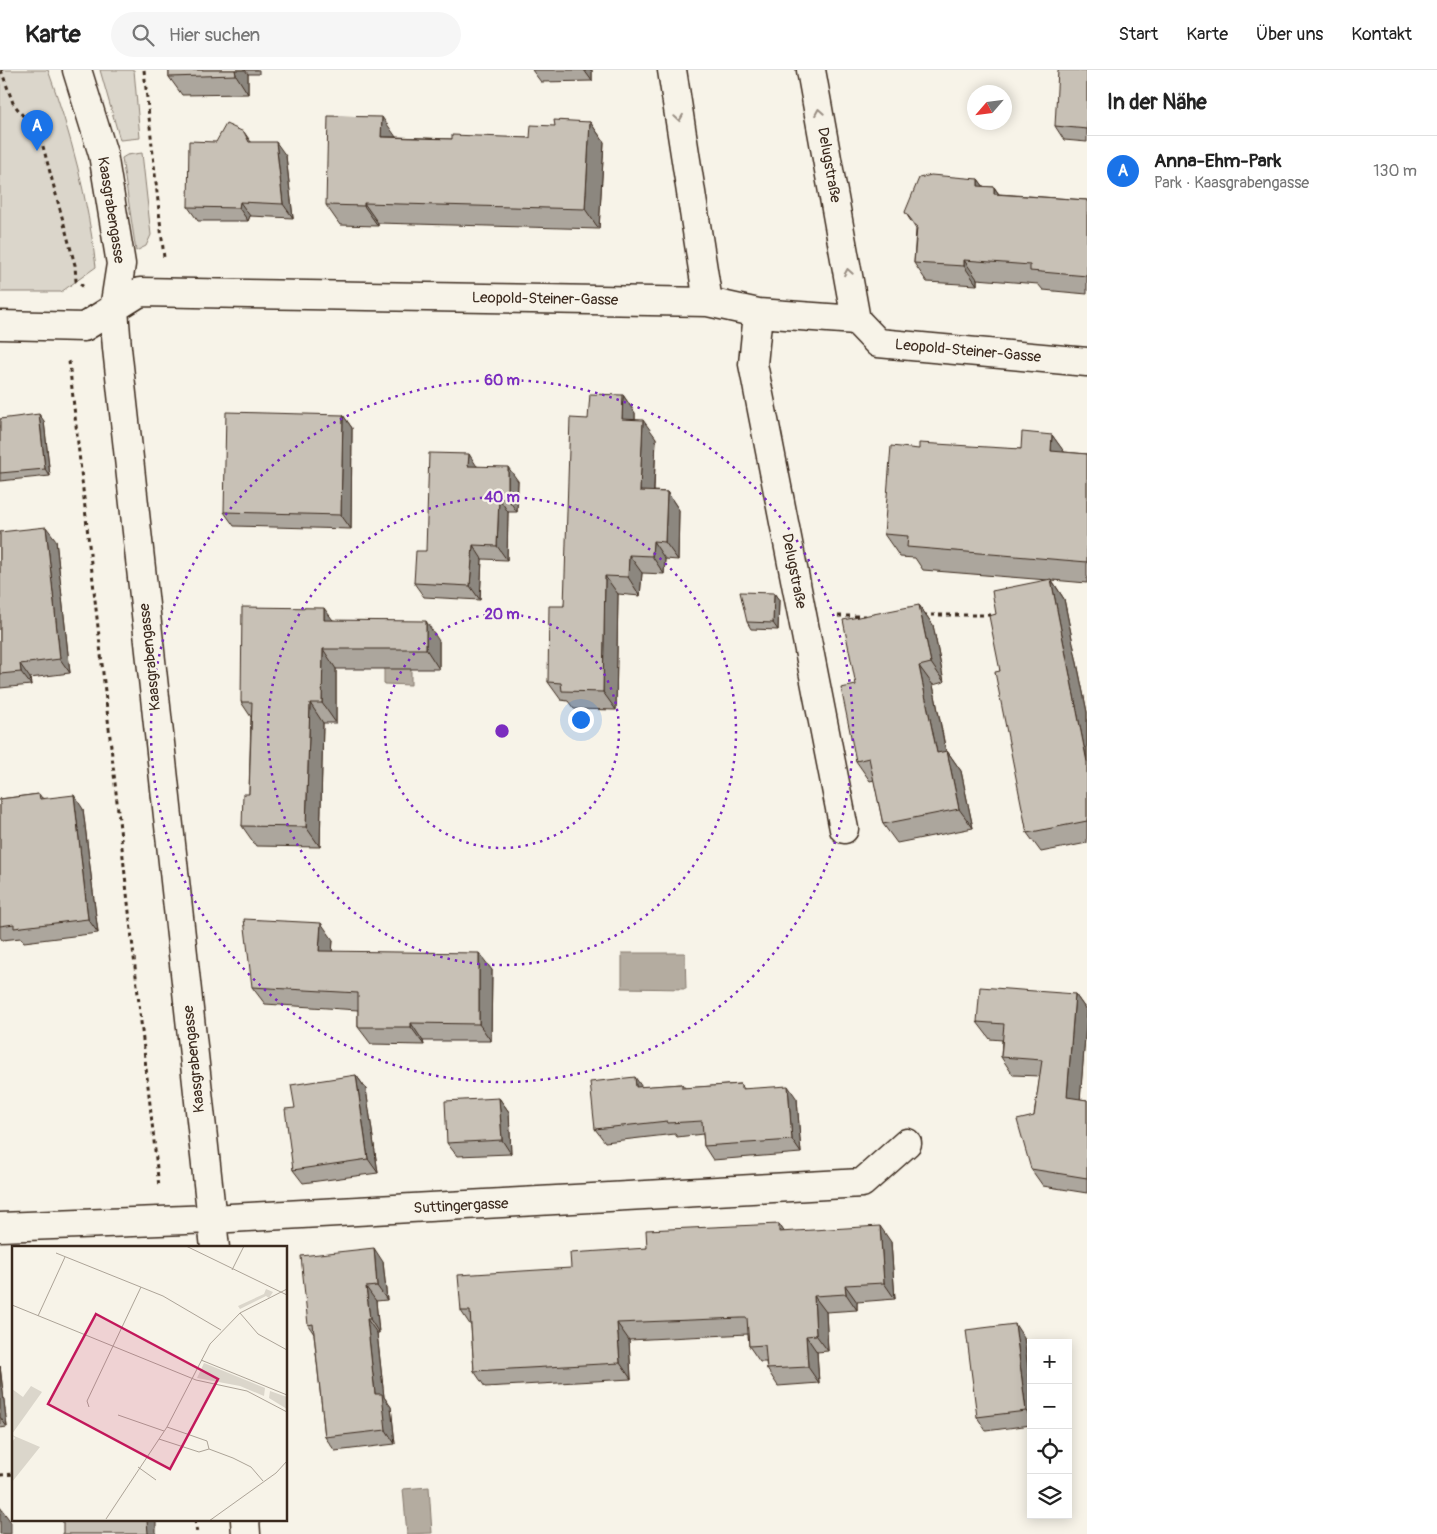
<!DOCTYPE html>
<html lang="de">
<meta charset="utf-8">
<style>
:root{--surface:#fff;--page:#f6f6f6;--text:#222;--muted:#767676;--line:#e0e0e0;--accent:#1a73e8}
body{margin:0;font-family:Pangolin,sans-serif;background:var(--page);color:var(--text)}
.controls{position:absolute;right:15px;bottom:15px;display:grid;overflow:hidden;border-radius:0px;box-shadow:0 2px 12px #0003}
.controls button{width:45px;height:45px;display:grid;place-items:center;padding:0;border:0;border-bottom:1px solid var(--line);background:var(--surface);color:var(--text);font:25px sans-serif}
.compass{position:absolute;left:967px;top:15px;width:45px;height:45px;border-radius:50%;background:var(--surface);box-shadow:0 2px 12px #0003;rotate:242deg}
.you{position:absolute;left:580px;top:649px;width:18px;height:18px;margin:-12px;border:4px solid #fff;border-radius:50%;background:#1a73e8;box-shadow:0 0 0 8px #1a73e833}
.badge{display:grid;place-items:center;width:32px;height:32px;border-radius:50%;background:var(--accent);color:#fff;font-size:16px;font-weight:700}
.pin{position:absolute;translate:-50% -41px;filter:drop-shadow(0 1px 2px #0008)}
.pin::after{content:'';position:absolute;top:26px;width:18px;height:15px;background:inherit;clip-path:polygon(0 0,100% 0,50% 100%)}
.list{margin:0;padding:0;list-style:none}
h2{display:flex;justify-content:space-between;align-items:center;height:65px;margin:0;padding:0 20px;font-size:21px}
h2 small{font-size:16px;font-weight:400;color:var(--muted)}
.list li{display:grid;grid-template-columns:32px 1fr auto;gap:15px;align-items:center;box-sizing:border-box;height:70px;padding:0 20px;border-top:1px solid var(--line)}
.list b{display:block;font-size:19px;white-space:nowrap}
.list p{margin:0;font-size:16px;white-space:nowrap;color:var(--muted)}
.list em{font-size:16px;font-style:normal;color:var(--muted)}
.icon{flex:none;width:28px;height:28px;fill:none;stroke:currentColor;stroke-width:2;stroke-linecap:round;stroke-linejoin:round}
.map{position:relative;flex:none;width:1087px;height:1464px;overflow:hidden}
header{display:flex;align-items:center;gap:30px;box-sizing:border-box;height:70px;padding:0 25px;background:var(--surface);border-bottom:1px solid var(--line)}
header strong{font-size:24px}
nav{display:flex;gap:28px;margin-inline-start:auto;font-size:18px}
.search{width:350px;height:45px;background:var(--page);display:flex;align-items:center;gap:12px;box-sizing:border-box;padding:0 18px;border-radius:28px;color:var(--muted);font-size:19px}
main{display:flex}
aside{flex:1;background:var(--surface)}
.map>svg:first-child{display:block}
.green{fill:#dbd6cb;stroke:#8b8074}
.water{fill:#b4aca0;stroke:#84786c}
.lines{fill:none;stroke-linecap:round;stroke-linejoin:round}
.street-casing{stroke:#3b2a1e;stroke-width:31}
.path{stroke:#3b2a1e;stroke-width:3;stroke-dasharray:4 4;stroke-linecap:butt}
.street{stroke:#f7f3e8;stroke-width:28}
.wall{fill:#aca69d;stroke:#3b2a1e}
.shaded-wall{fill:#8c877f;stroke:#3b2a1e}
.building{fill:#c8c1b6;stroke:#3b2a1e}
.oneway{stroke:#998e83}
.ring{fill:none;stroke:#7b2cbf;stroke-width:2.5;stroke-dasharray:2.5 5}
.labels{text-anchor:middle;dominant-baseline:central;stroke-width:4.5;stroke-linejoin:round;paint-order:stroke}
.street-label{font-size:15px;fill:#3b2a1e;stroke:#f7f3e8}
.inset-road{fill:none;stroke:#aca397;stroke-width:1}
.view{fill:#c2185b;fill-opacity:0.15;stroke:#c2185b;stroke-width:2.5}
.inset-edge{fill:none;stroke:#3b2a1e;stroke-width:2.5}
.centre{fill:#7b2cbf;stroke:#f7f3e8;stroke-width:2.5}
.ring-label{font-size:15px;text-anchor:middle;font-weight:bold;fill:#7b2cbf;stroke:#f7f3e8;stroke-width:4.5;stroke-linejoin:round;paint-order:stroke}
</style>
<header>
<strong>Karte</strong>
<div class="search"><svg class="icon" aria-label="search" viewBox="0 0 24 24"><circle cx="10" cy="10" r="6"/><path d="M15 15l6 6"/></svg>Hier suchen</div>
<nav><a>Start</a><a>Karte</a><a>Über uns</a><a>Kontakt</a></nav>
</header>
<main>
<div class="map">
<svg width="1087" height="1464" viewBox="0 0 1087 1464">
<rect width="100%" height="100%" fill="#f7f3e8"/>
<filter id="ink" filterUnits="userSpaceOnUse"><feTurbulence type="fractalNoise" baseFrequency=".02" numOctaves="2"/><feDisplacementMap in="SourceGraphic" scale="10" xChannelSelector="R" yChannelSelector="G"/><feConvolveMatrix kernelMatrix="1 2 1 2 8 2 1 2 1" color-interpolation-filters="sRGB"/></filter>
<g filter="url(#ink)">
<path class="green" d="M0,0h48c23,64 40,129 48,197l-35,25h-61z
M100,0h34l6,68 -20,2z
M142,83l9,82 -5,11 -10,5 -14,-93 5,-3z"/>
<path class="water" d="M384,570h27v45l-27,-1z
M622,883h63l1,36 -64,-1z
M429,1417l3,46 -25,1 -4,-45z"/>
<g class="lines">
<g class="street-casing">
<path id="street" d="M77,0l26,84 18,110 -7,45 3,39 98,900
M672,0l36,232
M811,0l45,250
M758,243l-5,51 91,465
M0,255l84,2 56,-35 568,10 50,11 98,7 22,23 209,19
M0,1157l212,-8 650,-36 45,-40
M245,1450l1,14"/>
</g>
<path class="path" d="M1,0l12,33 28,36 34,126 1,16 8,6
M144,0l20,188
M69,291l90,826
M923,545h72
M838,546h34
M0,1405l14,-1
M195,1450l2,14"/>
<use href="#street" class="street"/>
</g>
<path class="wall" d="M169,0h90v4h-11v20l-66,1 -13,-18z
M532,0h60v11l-51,1z
M1087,0v72l-23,-2 -9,-14z
M590,52l14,20 -5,87 -221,-6v3l-38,-1 -14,-20 70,-68 56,2 78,-1 25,-12z
M244,62l7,10 35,14 7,62 -43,-2 -2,5h-50l-10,-14 28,-65z
M978,109l6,8h10l5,7 88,6v94l-44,-4 -5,-6 -61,-5v6l-50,-3 -13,-19 2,-34 -11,-17z
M623,325l12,18v7l21,18 -2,53 13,1 12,18 -1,50 -13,-1 -1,15 -22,-1 -2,23 -22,-2 -2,116 -42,-1 -6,-8 -7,-1 -13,-18 16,-76 24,-187z
M343,345l9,13 -1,101 -117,-3 -10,-14z
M0,349l44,2 6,55 -50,5z
M1052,365l12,17 23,2v129l-35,-3 12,19 23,113v131l-46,9 -14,-19 -27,-162 -4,-57 51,-34 -124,-10 -8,-12 -15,-1 -16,-23 35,-85h102z
M477,396l41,15 -1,31h-9l-1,48 -25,-1 -2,41 -56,-3 -10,-14 12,-32z
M0,462l56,8 14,133 -40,5 1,7 -31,3z
M774,523l5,7 -1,30 -27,-1 -4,-7z
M919,535l14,20 11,57 -11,3 13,66h1l14,20 12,57 -76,15 -14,-19 -9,-44 -4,1 -14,-20v-76z
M333,550l106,21v28h-103v54h-13l-3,124 -64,-1 -14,-20 7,-32 2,-77 -10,-15z
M39,724l3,4 41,11 15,124 -74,9 -3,-4 -19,2 -2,-3v-138z
M333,870l-1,12 160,18 -1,71h-68l1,4 -53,-1 -13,-17v-17l-93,-6 -13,-17z
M1075,924l12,17 -7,88 7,1v93l-44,-7 -12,-17 3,-53 6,-40 -27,-1 -12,-18 1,-17 -12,-1 -13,-17z
M356,1005l10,14 12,84 -75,10 -10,-13 2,-62z
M682,1014l3,4 56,-4 3,5 53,10 4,54 -88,7 -9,-14 -1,-12 -26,3 -2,-3 -70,8 -10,-13 47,-42z
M499,1028l10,14 2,42 -54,2 -10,-13z
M779,1154l5,8 107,10 4,57 -38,3v8l-31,2 2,39 -11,1 2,31 -41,3 -11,-17 -1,-7h-6l-11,-16 -1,-12 -119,6 2,39 -146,8 -11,-16 -3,-45 -10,-15 110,-43 76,-20z
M383,1192l4,38 -11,1 3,32h-2l7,64 7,10 4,37 -60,7 -10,-14 -11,-103 -6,-9z
M1024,1268l7,51v36l-45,6 -9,-14z
M0,1296l7,61 -7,1z"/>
<path class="shaded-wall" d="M235,0h10l3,4v20l-12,-19z
M584,0h8v11z
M382,47l14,20h-15z
M590,52l14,20 -5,87 -14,-20z
M276,72l10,14 7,62 -10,-14z
M978,109l14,19 -14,-12z
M994,117l13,20 -13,-13z
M240,132l10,14 -2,5 -9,-13z
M364,133l14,20v3l-14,-20z
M964,190l13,19v6l-13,-19z
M623,325l12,18v24l-13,-18z
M39,344l5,7 6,55 -5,-7z
M343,345l9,13 -1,101 -10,-14z
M643,350l13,18 -3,71 -13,-18z
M1052,365l16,22 -17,-6z
M469,384l9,14 -10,-2z
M508,397l10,14 -1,31 -9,-13z
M667,422l12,18 -1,50 -13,-18z
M499,428l9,14 -1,48 -10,-14z
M46,457l10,13 14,133 -10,-14z
M653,471l12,18 -1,15 -12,-18z
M473,475l9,14 -2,41 -10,-14z
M629,485l13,18 -2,23 -12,-19z
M605,506l13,18 -2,116 -13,-18z
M1051,509l13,20 23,113v50z
M774,523l5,7 -1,30 -5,-7z
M919,535l14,20 11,57 -13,-19z
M324,538l14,19 -14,-7z
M426,551l13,20v28l-13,-20z
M323,579l13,20v54l-14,-20z
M20,594l10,14 1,7 -10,-13z
M919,596l14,19 17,88 -13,-20z
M310,633l13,20 -3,124 -14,-20z
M947,681l14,20 12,57 -14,-19z
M74,725l9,14 15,124 -10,-14z
M321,853l12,17 -2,29 -12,-18z
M479,883l13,17 -1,71 -12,-17z
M1075,924l12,17 -8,104 -12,-18z
M411,953l12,18 1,4 -13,-18z
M356,1005l10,14 12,84 -10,-14z
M635,1007l9,13 -8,-3z
M788,1016l9,13 4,54 -9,-13z
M499,1028l10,14 2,42 -9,-14z
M779,1154l11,16 -11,-8z
M880,1156l11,16 4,57 -11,-16z
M374,1178l9,14 4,38 -10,-14z
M845,1215l12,17v8l-11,-16z
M366,1217l10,14 3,32 -9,-14z
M814,1226l12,16 2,39 -12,-16z
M367,1249l10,14 7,64 7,10 4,37 -9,-14 -11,-36z
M617,1253l12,17 2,39 -11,-16z
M1015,1254l9,14 7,51v29l-5,-7z
M806,1266l11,16 2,31 -11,-16z
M0,1296l1,9 6,52 -7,-10z
M0,1437l11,15v12h-11z
M144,1450h12v12l1,2h-9z"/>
<path class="building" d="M169,0h66l1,5 -67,2z
M1058,0h29v59l-32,-3z
M328,46l54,1 -1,20 71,2v-4l78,3 1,-13 24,1 -1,-6 36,2 -5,87 -221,-6v3l-38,-1z
M226,54l18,8 5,10h27l7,62 -43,-2 -1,6 -51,-1 1,-66 27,1z
M931,105l47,4v7l16,1v7l93,6v76l-57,-5v-6l-66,-5v6l-50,-3 3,-36 -12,-15 14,-34z
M590,324l33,1 -1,24 21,1 -3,71 27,1 -2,50 -12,-1 -1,15 -23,-1 -1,22 -23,-1 -2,116 -41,-1 -1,-8 -13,-1 1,-76h15l6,-188 18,1z
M226,342l117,3 -2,100 -117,-3z
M39,344l6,55 -45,4v-54z
M1022,362l30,3 -1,16 36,3v108l-180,-15 1,-11 -24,-2 7,-88 28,3v-6l102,6z
M429,383l40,1 -1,12 40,1v32l-9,-1 -2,48 -24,-1 -3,41 -56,-3 2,-32h10z
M46,457l14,132 -40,5 1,8 -21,2v-142z
M1051,509l36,183v59l-60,12 -32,-161 5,-1 -11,-55 7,-2 -4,-23z
M740,522l34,1 -1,30 -26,-1z
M919,535l12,58 -12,3 18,87 10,-2 12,58 -76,15 -14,-66 -13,3 -15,-73 15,-3 -13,-65z
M242,537l82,1v12l102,1v28h-103l-1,54h-12l-4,124 -64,-1 1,-32h6l3,-92h-11z
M39,724l1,5 34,-4 14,124 -74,9v-4l-14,2v-127z
M244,849l77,4 -2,28 160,2v71l-68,-1v4h-53v-34l-106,-6z
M980,917l95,7 -8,103 20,3v78l-56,-9 -14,-49 17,-4 8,-56 -41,-3 3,-33 -27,-2z
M356,1005l12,84 -75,11 -8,-61 10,-1 -4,-23z
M635,1007l1,10 46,-3v4l59,-4v5l47,-3 4,54 -88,6 -2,-25 -34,2 -1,-2 -72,8 -5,-47z
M499,1028l3,42 -55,3 -2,-42z
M779,1154v8l101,-6 4,57 -39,2 1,9 -32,2 2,39 -10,1 2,31 -41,2 -2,-24 -16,1 -2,-28h-6l-124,5 3,40 -146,8 -4,-60h-9l-3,-36 113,-7 -1,-15 77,-5 -1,-18z
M374,1178l3,38 -11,1 4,32h-3l8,75h7l4,36 -61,7 -12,-113 -5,1 -7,-69z
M1015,1254l11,87 -49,6 -11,-87z
M63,1450h84l1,14h-85z"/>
<defs><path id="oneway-chevron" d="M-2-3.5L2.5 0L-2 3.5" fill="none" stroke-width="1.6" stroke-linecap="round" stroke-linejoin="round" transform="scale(1.25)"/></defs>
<g class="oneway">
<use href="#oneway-chevron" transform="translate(819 42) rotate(-100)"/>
<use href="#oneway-chevron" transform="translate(679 48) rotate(81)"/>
<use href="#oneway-chevron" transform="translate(848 202) rotate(-100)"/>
</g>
</g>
<g class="ring">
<circle cx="502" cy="661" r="117"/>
<circle cx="502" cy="661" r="234"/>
<circle cx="502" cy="661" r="351"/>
</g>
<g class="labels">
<g class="street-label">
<text transform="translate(829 95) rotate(80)">Delugstraße</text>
<text transform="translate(111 140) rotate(81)">Kaasgrabengasse</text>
<text transform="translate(545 229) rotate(1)">Leopold-Steiner-Gasse</text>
<text transform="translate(968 281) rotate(5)">Leopold-Steiner-Gasse</text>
<text transform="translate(794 501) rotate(79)">Delugstraße</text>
<text transform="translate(150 587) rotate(-96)">Kaasgrabengasse</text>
<text transform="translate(194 989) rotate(-96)">Kaasgrabengasse</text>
<text transform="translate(461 1136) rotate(-3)">Suttingergasse</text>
</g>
</g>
<g transform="translate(12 1176)">
<rect width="275" height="275" fill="#f7f3e8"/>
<path d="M254,43l7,3 -4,6 -3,-2 -26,13 -2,-3 26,-12zM192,117l61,25 -1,8 -24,-10 -43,-8zM19,140l11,6 -30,42v-45l11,8zM258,145l17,6v12l-18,-11zM0,189l28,12 -28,35v-40l3,-4z" fill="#dbd6cb"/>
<path class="inset-road" d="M174,0l101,49M44,7l107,43 58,34M220,24l12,-24M0,59l184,75 51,11 40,21M228,67l18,21 29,16M26,70l27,-59M189,114l86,35M77,161l-2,-6 54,-114M106,169l46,16M155,181l40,14 2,8M147,193l40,13 10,-3 24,9 18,9 12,14M126,221l18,13M94,273l61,-92 43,-83 30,-31 47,-24M197,275l67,-48 11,-12"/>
<path class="view" d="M84,68l122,65 -48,90 -122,-65z"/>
<rect width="275" height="275" class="inset-edge"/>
</g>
<circle cx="502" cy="661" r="8" class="centre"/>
<g class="ring-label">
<text x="502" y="315">60 m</text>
<text x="502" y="432">40 m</text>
<text x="502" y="549">20 m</text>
</g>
</svg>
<div class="controls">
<button>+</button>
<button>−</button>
<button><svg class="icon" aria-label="locate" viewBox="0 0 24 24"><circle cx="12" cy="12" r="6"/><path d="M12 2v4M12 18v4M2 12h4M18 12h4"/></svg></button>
<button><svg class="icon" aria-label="layers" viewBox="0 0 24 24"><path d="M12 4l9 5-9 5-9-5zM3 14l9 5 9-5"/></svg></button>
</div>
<svg class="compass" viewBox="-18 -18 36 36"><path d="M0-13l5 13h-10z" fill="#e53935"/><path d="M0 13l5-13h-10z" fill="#767676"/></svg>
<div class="you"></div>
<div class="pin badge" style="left:37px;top:81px">A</div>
</div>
<aside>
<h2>In der Nähe<small></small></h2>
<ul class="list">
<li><span class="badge">A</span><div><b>Anna-Ehm-Park</b><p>Park · Kaasgrabengasse</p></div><em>130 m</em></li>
</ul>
</aside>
</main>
